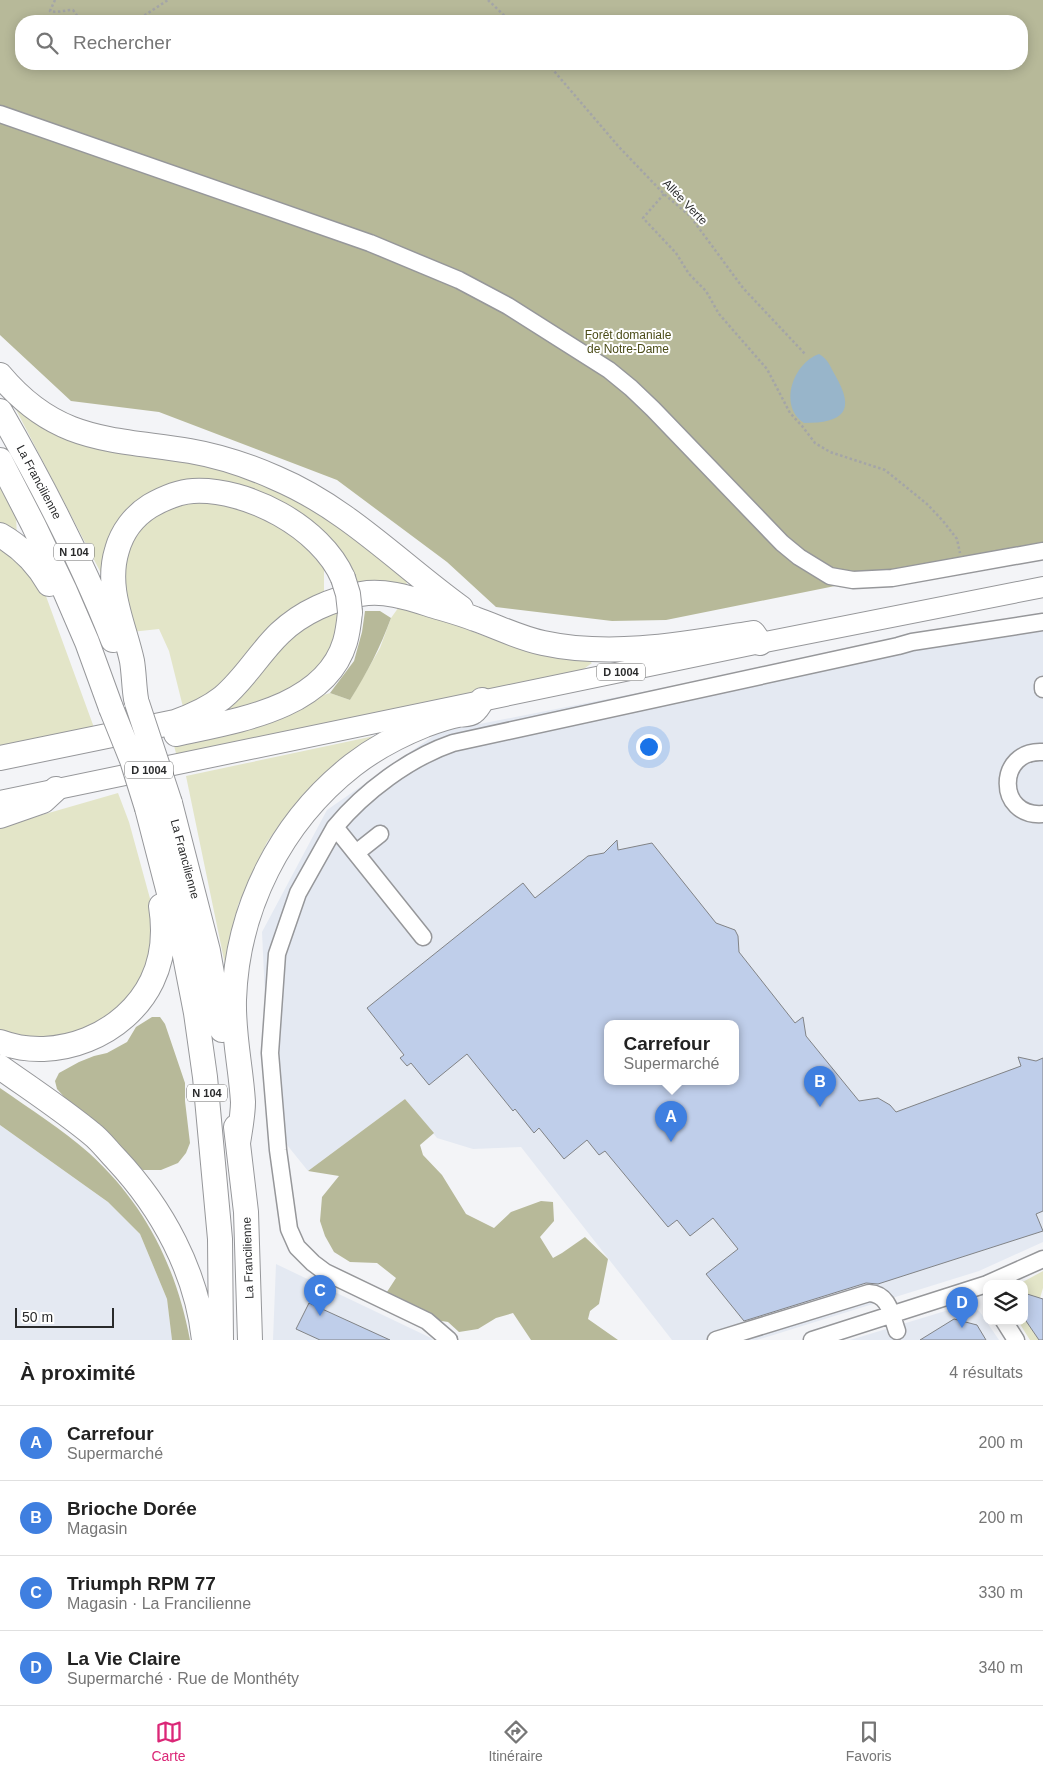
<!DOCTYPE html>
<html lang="fr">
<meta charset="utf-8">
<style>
:root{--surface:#fff;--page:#f6f6f6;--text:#222;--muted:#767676;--line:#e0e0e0;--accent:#db2777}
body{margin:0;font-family:Helvetica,sans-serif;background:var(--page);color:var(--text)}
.controls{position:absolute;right:15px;bottom:15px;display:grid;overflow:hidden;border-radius:10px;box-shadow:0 2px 12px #0003}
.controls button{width:45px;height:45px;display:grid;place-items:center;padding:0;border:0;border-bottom:1px solid var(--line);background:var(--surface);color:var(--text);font:25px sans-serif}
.scale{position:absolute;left:15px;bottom:12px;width:99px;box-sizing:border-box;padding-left:5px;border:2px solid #2a2b2c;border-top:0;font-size:14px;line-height:18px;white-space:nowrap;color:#2a2b2c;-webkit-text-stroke:4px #fff;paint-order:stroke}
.you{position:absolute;left:648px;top:746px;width:18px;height:18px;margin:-12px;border:4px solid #fff;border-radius:50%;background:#1a73e8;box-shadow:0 0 0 8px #1a73e833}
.badge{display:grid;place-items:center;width:32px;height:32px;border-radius:50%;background:var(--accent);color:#fff;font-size:16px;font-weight:700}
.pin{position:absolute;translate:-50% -41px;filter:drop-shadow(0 1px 2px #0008)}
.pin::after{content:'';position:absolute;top:26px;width:18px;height:15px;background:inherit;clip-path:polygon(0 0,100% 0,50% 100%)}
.popup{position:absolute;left:604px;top:1020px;width:135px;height:65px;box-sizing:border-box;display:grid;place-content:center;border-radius:10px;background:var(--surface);filter:drop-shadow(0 1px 4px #0005);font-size:16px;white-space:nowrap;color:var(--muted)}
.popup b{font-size:19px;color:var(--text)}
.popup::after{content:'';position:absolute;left:50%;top:100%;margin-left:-10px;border:10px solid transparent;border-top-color:var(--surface)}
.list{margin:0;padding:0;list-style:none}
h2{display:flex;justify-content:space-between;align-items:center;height:65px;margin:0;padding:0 20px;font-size:21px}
h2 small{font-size:16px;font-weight:400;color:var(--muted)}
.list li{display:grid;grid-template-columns:32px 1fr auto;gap:15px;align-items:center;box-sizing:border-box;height:75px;padding:0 20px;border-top:1px solid var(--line)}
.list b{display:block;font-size:19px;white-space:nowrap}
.list p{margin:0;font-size:16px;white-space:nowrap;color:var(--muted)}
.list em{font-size:16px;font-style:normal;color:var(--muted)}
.icon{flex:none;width:28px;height:28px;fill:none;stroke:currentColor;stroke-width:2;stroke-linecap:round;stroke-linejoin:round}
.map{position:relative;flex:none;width:1043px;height:1340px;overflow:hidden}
.search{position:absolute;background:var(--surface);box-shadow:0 2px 12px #0003;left:15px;right:15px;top:15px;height:55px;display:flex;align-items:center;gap:12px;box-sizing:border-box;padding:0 18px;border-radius:20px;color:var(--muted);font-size:19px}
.sheet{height:365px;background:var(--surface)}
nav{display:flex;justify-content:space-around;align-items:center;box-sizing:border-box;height:70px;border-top:1px solid var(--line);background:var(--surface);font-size:14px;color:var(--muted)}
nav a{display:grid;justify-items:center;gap:2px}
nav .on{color:var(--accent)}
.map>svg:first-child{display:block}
.built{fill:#e4e9f2;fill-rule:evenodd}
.green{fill:#e3e5c8}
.forest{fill:#b7b999;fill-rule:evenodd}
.water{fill:#98b5ca}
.building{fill:#bfceea;stroke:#818386;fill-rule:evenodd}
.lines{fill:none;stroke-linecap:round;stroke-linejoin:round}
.minor-casing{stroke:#96979a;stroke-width:19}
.major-casing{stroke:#96979a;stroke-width:22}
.highway-casing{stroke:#96979a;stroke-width:26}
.path{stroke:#a4a5a7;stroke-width:2.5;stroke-dasharray:2.5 2.5;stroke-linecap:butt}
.minor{stroke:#fff;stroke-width:16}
.major{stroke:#fff;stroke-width:20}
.highway{stroke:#fff;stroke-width:24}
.highway-bridge-casing{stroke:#96979a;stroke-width:26;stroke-linecap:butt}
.highway-bridge{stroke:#fff;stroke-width:24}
.labels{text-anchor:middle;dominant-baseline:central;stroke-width:4;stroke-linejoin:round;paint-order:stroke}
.shield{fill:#fff;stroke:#6a6b6b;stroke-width:1}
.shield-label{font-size:11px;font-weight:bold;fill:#2a2b2c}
.street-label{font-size:12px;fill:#2a2b2c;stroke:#fff}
.park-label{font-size:12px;fill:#4b4c18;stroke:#fff}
</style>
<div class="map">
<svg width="1043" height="1340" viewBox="0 0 1043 1340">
<rect width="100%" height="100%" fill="#f3f4f7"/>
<path class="built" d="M1043,613v629l-64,29 -222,69h-85l-151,-193 -48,2 -36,-11 -32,-39 -97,72 -37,-46 -9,-193 65,-122 112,-78zM607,1023h128v58h-128z
M0,1125l108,77 32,32 27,65 5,41h-172z
M276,1264l155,74 2,2h-160z
M965,1305l8,2 7,5 19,28h-149z"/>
<path class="green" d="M12,402l157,53 96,26 88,51 54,48 -1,8 -46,1 -44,-58 -143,-45 -70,91z
M0,488l16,27 1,24 -17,-7z
M220,500l42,16 30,17 32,35v26l-100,91 -40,26 -15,-60 -10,-22 -28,3 -11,-49 5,-38 25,-29 35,-15z
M0,547l11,5 32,36 53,145 -96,16z
M401,604l83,32 48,13 51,7 9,7 -11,8 -404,86 -4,-15 157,-49 20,7 30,-52 11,-30z
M334,608l8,5 -5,28 -27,43 -130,46 115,-101z
M379,735l-56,43 -31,30 -25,34 -29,63 -10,74 -42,-203z
M118,793l11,29 28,102 -13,53 -22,31 -40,28 -44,6 -38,-6v-209z
M1043,1271v17l-3,10 -16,-5v-9h-5z
M1024,1318l15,22h-9l-12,-19h6z"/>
<path class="forest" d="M0,0h1043v544l-377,76 -54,1 -116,-14 -49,-45 -110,-82 -178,-68 -88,-11 -71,-66zM21,21h1001v43h-1001z
M365,611h15l11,7c-11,30 -24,55 -41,82l-20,-7 24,-32 8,-29z
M152,1017h8l5,7 20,59v18l5,42 -4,10 -8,10 -17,7h-18l-7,-4 -69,-66 -10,-11 -2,-8 4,-8 20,-11 15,-6 13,-3 20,-11 9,-15z
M0,1088c30,21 62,41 89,65 56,51 87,113 101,187h-18l-5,-41 -27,-65 -32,-32 -108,-77z
M405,1099l29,34 -14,12 3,10 19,20 24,39 28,14 17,-16 30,-11 12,1 1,19 -14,16 13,21 9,-5 23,-16 23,22 -9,45 -9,7 -2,8 30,21h-87l-18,-27 -17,5 -18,11 -19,3 -11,-10 -19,-3 -44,-24 11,-17 -19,-15 -27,-1 -16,-10 -9,-16 -5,-15 2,-24 17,-21 -31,-5z"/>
<path class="water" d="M819,354c9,5 11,12 16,21 21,36 9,48 -31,48 -26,-17 -11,-60 15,-69z"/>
<path class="building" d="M617,840l1,10 34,-7 64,80 19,7 3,6 1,16 56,71 8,-6 3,19 53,65 19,-3 12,7 6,7 125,-46 -3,-9 18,4 7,-3v153l-7,3 7,17 -165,53 -12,-1 -122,38 -38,-47 32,-25 -25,-31 -23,18 -13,-16 -9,7 -63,-76 -6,4 -12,-15 -23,19 -25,-31 -5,5 -19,-24 -2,2 -46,-57 -38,31 -18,-22 -4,3 -7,-8 4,-3 -37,-47 156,-125 12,15 53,-42 16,-3zM607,1023h128v58h-128z
M1024,1293l19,6v41h-4l-15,-22z
M309,1303l81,37h-70l-24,-11z
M954,1319l23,6 9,15h-66z"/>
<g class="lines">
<g class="minor-casing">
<path id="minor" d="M0,114l370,129 89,37 49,26 101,64 22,18 22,21 129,134 17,14 31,19 23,4 39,-2 151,-27
M1043,685v4
M1043,752c-47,-3 -47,66 0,62
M335,827l88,110
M356,853l24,-19
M987,1284l56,-25
M1004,1321l12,19
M449,1340l-22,-19 -102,-49 -12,-9 -16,-16 -8,-18 -11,-79 -8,-97 7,-99 21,-61 37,-66c29,-35 74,-69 118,-84l445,-97 14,-4 131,-20
M716,1340l153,-47c20,1 22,21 28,38
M812,1340l175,-56"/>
</g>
<g class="major-casing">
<path id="major" d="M0,801l760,-158 283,-56"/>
</g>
<g class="highway-casing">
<path id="highway" d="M0,375c57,68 110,63 190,76 29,5 59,15 86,27 71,30 124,86 185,130
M0,411c42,73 82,150 113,229
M0,460l33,64 32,67 22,51 24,66
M0,535c21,12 37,28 49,49
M136,699c-2,-12 -2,-26 -4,-38 -8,-37 -27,-72 -15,-111 5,-18 17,-34 33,-44 14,-8 27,-14 43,-15 54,-3 128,36 150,87
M176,734c58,-13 149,-25 169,-92 3,-10 4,-20 5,-30
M0,758l175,-36c17,-6 33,-13 47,-24 23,-19 37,-45 58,-65 22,-21 52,-34 81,-39 22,-4 46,3 67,10 16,5 32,9 47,15 23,8 44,19 68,24 69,15 142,1 210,-10l7,10
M170,803l38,148 14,79
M147,808l37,143 12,62 9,64 15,162 1,101
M0,816l43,-15 13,-12
M0,1042c56,21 126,-7 152,-61 11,-23 13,-50 9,-75
M0,1067c31,22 63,43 92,67 9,7 16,17 24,25 46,49 81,113 88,181
M236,1127l10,85 4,128
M238,1143c2,-13 5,-28 5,-41 -2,-34 -10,-67 -9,-102 3,-91 46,-178 119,-235 22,-17 47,-30 72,-40 11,-4 22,-8 33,-10 4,-1 11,0 15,-3 3,-2 7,-8 9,-12"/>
</g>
<path class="path" d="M55,0l-5,11c8,2 15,-1 23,-1l5,7 -5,3 1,1
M488,0l22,21
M136,21l32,-21
M548,64l71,83 45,47 26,22 53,72 63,67
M664,194l-21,24 33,35 13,21 17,17 13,23 48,55 23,44 12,13 13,17 15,9 55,18 42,34 16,17 14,18 3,14"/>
<use href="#minor" class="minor"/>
<use href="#major" class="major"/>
<use href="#highway" class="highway"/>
<g class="highway-bridge-casing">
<path id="highway-bridge" d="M343,578l5,16 2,18
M137,703l33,100
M111,708l21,52 15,48"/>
</g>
<use href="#highway-bridge" class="highway-bridge"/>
</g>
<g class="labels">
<g class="shield">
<rect x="54" y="543.5" width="40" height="17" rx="4"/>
<rect x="597" y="663.5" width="48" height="17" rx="4"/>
<rect x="125" y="761.5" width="48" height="17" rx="4"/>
<rect x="187" y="1084.5" width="40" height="17" rx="4"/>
</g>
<g class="shield-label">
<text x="74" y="552">N 104</text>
<text x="621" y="672">D 1004</text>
<text x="149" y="770">D 1004</text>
<text x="207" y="1093">N 104</text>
</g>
<g class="street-label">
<text transform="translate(685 202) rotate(46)">Allée Verte</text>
<text transform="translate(39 482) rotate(62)">La Francilienne</text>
<text transform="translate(185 859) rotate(75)">La Francilienne</text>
<text transform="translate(248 1258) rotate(-92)">La Francilienne</text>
</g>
<g class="park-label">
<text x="628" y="335">Forêt domaniale<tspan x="628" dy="14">de Notre-Dame</tspan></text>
</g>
</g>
</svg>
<div class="controls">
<button><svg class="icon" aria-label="layers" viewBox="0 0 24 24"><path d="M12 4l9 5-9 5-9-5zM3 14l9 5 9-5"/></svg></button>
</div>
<div class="scale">50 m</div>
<div class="you"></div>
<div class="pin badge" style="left:671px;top:1142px;background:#3f7fe0">A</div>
<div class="popup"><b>Carrefour</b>Supermarché</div>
<div class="pin badge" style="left:820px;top:1107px;background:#3f7fe0">B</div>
<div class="pin badge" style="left:320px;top:1316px;background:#3f7fe0">C</div>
<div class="pin badge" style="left:962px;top:1328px;background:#3f7fe0">D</div>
<div class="search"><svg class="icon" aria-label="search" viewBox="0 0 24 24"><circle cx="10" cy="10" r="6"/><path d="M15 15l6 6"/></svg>Rechercher</div>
</div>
<section class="sheet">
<h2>À proximité<small>4 résultats</small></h2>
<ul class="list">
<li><span class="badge" style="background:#3f7fe0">A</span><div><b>Carrefour</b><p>Supermarché</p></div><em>200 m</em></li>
<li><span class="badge" style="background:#3f7fe0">B</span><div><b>Brioche Dorée</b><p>Magasin</p></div><em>200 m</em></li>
<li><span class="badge" style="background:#3f7fe0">C</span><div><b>Triumph RPM 77</b><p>Magasin · La Francilienne</p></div><em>330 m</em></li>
<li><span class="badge" style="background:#3f7fe0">D</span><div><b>La Vie Claire</b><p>Supermarché · Rue de Monthéty</p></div><em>340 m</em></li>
</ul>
</section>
<nav>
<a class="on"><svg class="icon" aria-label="map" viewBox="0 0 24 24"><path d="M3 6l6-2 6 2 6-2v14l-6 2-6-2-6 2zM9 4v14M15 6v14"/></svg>Carte</a>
<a><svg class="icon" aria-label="directions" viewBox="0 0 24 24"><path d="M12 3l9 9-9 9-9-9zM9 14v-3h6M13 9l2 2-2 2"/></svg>Itinéraire</a>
<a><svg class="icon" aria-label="saved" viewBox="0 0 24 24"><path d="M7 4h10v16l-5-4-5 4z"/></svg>Favoris</a>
</nav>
